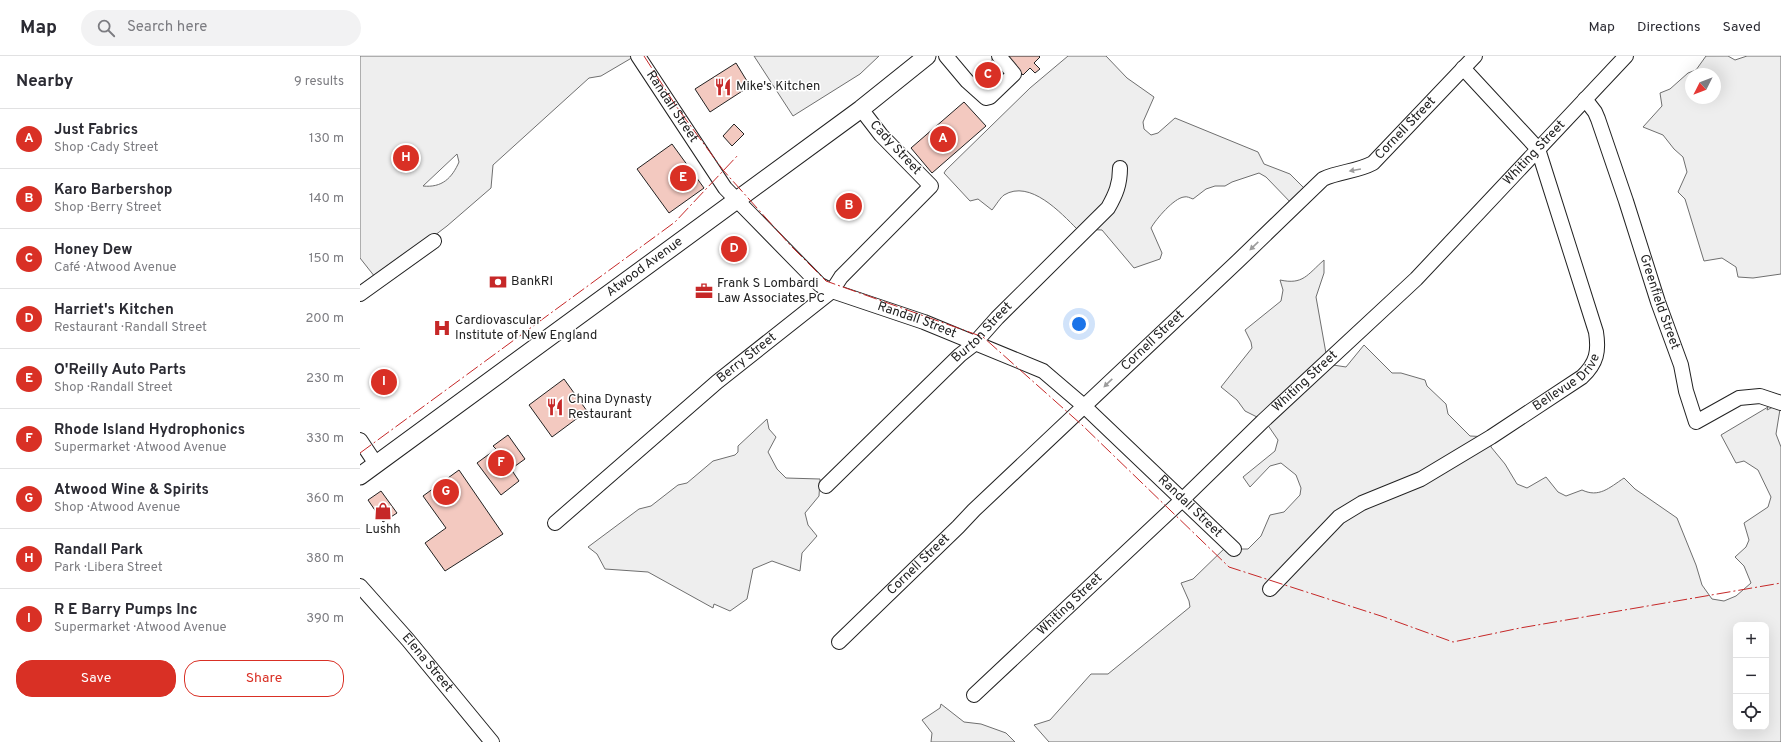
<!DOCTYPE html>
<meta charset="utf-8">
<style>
:root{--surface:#fff;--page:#f2f2f3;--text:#2b2b33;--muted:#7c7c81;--line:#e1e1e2;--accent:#d93025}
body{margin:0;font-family:Overpass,sans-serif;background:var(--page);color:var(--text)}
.controls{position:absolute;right:12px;bottom:12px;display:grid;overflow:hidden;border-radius:8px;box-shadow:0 4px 16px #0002}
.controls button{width:36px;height:36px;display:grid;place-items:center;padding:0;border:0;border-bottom:1px solid var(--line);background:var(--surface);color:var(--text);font:20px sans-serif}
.compass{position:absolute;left:1325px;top:12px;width:36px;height:36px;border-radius:50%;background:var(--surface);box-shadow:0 4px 16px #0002;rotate:228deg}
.you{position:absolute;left:719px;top:268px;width:14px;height:14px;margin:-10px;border:3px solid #fff;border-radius:50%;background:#1a73e8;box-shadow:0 0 0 6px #1a73e833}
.badge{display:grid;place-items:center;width:26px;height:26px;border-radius:50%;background:var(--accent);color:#fff;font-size:13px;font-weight:700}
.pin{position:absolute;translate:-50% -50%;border:2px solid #fff;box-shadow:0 1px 4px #0006}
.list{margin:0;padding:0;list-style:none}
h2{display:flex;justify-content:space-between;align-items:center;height:52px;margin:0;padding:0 16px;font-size:17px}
h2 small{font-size:13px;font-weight:400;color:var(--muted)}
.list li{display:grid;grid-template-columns:26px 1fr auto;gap:12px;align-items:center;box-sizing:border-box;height:60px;padding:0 16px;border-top:1px solid var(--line)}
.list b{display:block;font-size:15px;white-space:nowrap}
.list p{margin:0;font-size:13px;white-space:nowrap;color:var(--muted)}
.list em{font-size:13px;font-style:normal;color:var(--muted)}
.actions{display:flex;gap:8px;padding:12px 16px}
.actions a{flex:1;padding:9px 0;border:1px solid var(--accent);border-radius:16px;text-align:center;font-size:14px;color:var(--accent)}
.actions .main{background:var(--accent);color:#fff}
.icon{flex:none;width:22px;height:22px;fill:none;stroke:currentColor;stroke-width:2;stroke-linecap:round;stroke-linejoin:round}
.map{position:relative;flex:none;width:1421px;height:686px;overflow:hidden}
header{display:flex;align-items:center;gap:24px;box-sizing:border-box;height:56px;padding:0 20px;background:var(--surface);border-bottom:1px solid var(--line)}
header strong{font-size:19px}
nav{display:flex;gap:22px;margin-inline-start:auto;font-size:14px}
.search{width:280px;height:36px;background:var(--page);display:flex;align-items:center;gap:10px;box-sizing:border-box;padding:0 14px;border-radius:22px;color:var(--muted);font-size:15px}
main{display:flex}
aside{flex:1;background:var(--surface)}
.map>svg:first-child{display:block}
.green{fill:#eee;stroke:#6f6f6f;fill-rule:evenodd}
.building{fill:#f3c9c0;stroke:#222}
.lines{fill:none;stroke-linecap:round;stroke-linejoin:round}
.minor-casing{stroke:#222;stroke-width:16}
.major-casing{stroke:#222;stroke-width:19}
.minor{stroke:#fff;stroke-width:14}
.major{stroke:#fff;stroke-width:17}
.power{stroke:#c62828;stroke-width:1;stroke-dasharray:14 3 2 3;stroke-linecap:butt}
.oneway{fill:#9c9c9c}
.labels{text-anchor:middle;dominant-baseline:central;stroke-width:3;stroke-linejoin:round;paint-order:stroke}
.poi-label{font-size:13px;fill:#222;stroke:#fff;text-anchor:start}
.street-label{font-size:13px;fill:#222;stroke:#fff}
</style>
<header>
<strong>Map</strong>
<div class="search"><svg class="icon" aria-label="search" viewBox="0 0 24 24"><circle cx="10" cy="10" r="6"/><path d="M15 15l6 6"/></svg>Search here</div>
<nav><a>Map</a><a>Directions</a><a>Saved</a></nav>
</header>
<main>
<aside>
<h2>Nearby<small>9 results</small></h2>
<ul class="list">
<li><span class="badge">A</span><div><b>Just Fabrics</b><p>Shop · Cady Street</p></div><em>130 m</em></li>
<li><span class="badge">B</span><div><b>Karo Barbershop</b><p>Shop · Berry Street</p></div><em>140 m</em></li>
<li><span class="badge">C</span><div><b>Honey Dew</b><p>Café · Atwood Avenue</p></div><em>150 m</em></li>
<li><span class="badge">D</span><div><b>Harriet's Kitchen</b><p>Restaurant · Randall Street</p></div><em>200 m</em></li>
<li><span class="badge">E</span><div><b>O'Reilly Auto Parts</b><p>Shop · Randall Street</p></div><em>230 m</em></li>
<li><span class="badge">F</span><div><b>Rhode Island Hydrophonics</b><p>Supermarket · Atwood Avenue</p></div><em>330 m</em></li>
<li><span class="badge">G</span><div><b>Atwood Wine &amp; Spirits</b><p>Shop · Atwood Avenue</p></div><em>360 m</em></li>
<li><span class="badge">H</span><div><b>Randall Park</b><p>Park · Libera Street</p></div><em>380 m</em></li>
<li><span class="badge">I</span><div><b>R E Barry Pumps Inc</b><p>Supermarket · Atwood Avenue</p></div><em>390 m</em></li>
</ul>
<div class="actions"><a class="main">Save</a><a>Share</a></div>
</aside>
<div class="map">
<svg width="1421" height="686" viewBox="0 0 1421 686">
<rect width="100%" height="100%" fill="#fff"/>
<path class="green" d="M0,0h275l-34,20 -12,2 -96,87 -2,23 -44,38 -67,51h-5l-15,-19zM97,98l2,8c-7,16 -17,26 -36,24z
M394,0h125l-19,18 -67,42z
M708,0h38l21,22 27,19 -11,25 1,7 7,6 7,-2 17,-15 83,34 6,12 26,10 18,18 -14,14 -28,-29 -7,-4 -27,9 -7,4h-10l-9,3 -13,10c-3,-1 -6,-3 -9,-2 -10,1 -28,22 -33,31l11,25 -2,6 -26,9 -32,-38 -25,-1c-16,-16 -47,-50 -73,-34 -4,3 -8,10 -12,15l-14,-11 -8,2 -26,-28 2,-3 84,-82z
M1346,0h22l7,4 12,-4h34v218l-28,4 -15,-1 -2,-10 -14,-9 -18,3 -19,-62 -7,-7 9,-20 -4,-15 -9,-8 -11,-14 -20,-8 19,-21 -2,-13 10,-4 18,-16 8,-3zM1331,18h24v24h-24z
M964,204v13l-8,24 11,62 6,6 13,2 18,-22 28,28h9l24,7 2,6 19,18 2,10 22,22 21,1v10l14,17 12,20 10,4 19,-11 12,15 8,4 16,-6c17,8 27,-2 42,-12l11,11 42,29 19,47 6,20 10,14 12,2 12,-5 15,-13 -7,-17 -9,-9 11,-10 3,-7 -5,-17 24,-16 3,-10 -13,-27 -14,-9 -8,2 -15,-28 47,-28 -1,3 14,-7 -5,31 5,13v295h-732l-15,-17 16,-5 41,-46h17l82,-67 -1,-6 -8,-18 12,-4 34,-33 11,3h10l13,-13 9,-21 14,-3 16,-17 1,-7 -5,-13 -15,-12 -11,3 -20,21 -7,-10 32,-26 3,-11 -13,-19 -20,-10 -8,-11 -16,-13 31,-39 -1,-6 -6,-12 36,-29 2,-11 -3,-10c23,5 27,-5 44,-20zM1376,569h30v102h-30z
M407,363l2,10 7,8 -8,15 9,17 9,9 34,1 -1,17 -14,17 3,12 9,11 -15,17 -2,18 -28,-10 -19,8 -6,30 -17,12 -16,-7 -1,4 -65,-36 -43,-3 -8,-15 -9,-7 51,-38 12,-3 27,-21 9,-2 26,-22 22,-6 3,-3v-6z
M581,648l23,18 17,2 25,9 9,9h-84l1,-9 -10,-13 18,-12z"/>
<path class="building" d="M645,0h34l1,1 -6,6 6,6 -5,4 -5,-5 -7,7z
M633,3l12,13 -19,17 -12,-13z
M376,7l14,23 -40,26 -15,-23z
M604,46l22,24 -54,47 -21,-25z
M374,68l10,10 -12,12 -9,-10z
M312,88l32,44 -35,25 -32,-44z
M204,323l23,32 -35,26 -23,-32z
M148,379l17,24 -14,10 8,12 -18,14 -24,-32 19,-14 -3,-3z
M99,414l44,64 -58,37 -20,-28 21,-15 -23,-32z
M21,435l16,22 -14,9 -15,-22z"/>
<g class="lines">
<g class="minor-casing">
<g id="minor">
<path id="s1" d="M278,0l87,132 95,97 12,6 92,31 119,49 41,35 150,143"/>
<path d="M586,0l21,25 19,17 4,-1 24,-23 -15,-18"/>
<path id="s2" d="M1225,43l10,13 3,7 28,82 32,101 23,63 5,26 10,31 43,-24 21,-2 21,7"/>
<path d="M0,238l74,-53"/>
<path d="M0,384l16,24"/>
<path id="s3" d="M466,430l134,-131 13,-10 24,-27 111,-110c8,-14 12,-24 12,-40"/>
<path id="s4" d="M195,467l162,-141 115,-91 9,-14 90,-91 -50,-51 -20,-26"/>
<path id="s5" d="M0,530l48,54 84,102"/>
<path id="s6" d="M910,533l69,-72 23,-14 59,-24 70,-42 91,-60c15,-14 17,-26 14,-45l-58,-183 -75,-81"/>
<path id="s7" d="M479,586l119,-115 16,-17 264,-249 85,-82c17,-8 33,-7 50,-16l102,-107"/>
<path id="s8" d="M614,639l209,-196 80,-78 153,-142 210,-223"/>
</g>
</g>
<g class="major-casing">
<g id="major">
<path id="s9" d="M0,420l501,-367 66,-53"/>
</g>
</g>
<use href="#minor" class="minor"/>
<use href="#major" class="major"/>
<path class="power" d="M284,0l32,50 47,64 68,76 35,35 157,56 99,88 147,142 152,49 72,26 67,-14 261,-45
M0,397l315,-231 64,-68"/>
</g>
<defs><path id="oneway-solid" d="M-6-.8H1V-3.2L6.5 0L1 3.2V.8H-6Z"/></defs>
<g class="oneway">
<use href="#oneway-solid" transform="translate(995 114) rotate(170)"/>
<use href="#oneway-solid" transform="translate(894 190) rotate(136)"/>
<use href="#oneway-solid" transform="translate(748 327) rotate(136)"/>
</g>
<defs>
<g id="restaurant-bare" transform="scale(1.38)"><path d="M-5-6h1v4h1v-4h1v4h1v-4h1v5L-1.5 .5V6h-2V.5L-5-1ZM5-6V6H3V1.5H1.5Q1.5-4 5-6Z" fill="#c62828" stroke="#fff" stroke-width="2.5" paint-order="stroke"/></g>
<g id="bank-bare" transform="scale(1.38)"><path d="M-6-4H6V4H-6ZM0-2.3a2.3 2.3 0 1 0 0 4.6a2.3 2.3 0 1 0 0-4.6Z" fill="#c62828" stroke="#fff" stroke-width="2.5" paint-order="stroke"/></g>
<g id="office-bare" transform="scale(1.38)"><path d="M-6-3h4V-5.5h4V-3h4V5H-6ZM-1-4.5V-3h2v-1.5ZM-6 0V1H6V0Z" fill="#c62828" stroke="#fff" stroke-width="2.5" paint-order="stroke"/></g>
<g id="hospital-bare" transform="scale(1.38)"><path d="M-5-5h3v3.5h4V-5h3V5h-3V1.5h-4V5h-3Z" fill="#c62828" stroke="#fff" stroke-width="2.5" paint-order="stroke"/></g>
<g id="shop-bare" transform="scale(1.38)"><path d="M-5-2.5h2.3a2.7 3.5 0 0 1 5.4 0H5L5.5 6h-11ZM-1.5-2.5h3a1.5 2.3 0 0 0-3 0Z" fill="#c62828" stroke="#fff" stroke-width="2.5" paint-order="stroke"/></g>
</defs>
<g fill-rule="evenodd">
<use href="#restaurant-bare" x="363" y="31"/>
<use href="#bank-bare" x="138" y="226"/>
<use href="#office-bare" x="344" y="235"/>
<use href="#hospital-bare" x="82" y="272"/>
<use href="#restaurant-bare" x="195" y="351"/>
<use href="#shop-bare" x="23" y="455"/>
</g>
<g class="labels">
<g class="poi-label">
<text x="376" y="31">Mike's Kitchen</text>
<text x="151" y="226">BankRI</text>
<text x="357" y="228">Frank S Lombardi<tspan x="357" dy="15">Law Associates PC</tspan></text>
<text x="95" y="265">Cardiovascular<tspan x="95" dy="15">Institute of New England</tspan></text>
<text x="208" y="344">China Dynasty<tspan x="208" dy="15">Restaurant</tspan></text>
<text x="23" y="474" text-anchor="middle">Lushh</text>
</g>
<g class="street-label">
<text stroke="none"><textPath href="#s1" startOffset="61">Randall Street</textPath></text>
<text stroke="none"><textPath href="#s7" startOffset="770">Cornell Street</textPath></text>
<text transform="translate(535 92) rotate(47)">Cady Street</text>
<text stroke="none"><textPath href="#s8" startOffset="780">Whiting Street</textPath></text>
<text stroke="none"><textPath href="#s9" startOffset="353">Atwood Avenue</textPath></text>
<text stroke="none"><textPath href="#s2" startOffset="217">Greenfield Street</textPath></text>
<text stroke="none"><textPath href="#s1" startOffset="397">Randall Street</textPath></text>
<text stroke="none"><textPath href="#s3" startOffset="219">Burton Street</textPath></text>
<text stroke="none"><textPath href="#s7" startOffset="435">Cornell Street</textPath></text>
<text stroke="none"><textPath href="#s4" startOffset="253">Berry Street</textPath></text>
<text stroke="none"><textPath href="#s6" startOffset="366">Bellevue Drive</textPath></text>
<text stroke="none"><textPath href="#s8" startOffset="456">Whiting Street</textPath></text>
<text stroke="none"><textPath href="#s1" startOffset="733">Randall Street</textPath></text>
<text stroke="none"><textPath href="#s7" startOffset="111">Cornell Street</textPath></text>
<text stroke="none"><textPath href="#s8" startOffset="132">Whiting Street</textPath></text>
<text stroke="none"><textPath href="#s5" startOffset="102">Elena Street</textPath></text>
</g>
</g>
</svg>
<div class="controls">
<button>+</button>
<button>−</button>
<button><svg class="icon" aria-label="locate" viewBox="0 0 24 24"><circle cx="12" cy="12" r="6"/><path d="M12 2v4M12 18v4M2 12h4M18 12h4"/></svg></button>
</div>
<svg class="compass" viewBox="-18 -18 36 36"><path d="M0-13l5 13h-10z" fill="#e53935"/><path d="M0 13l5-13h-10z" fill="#7c7c81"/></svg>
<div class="you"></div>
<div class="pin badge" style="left:583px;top:83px">A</div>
<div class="pin badge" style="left:489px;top:150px">B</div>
<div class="pin badge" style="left:628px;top:19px">C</div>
<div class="pin badge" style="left:374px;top:193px">D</div>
<div class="pin badge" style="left:323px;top:122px">E</div>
<div class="pin badge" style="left:141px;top:407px">F</div>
<div class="pin badge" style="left:86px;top:436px">G</div>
<div class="pin badge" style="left:46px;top:102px">H</div>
<div class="pin badge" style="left:24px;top:326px">I</div>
</div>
</main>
